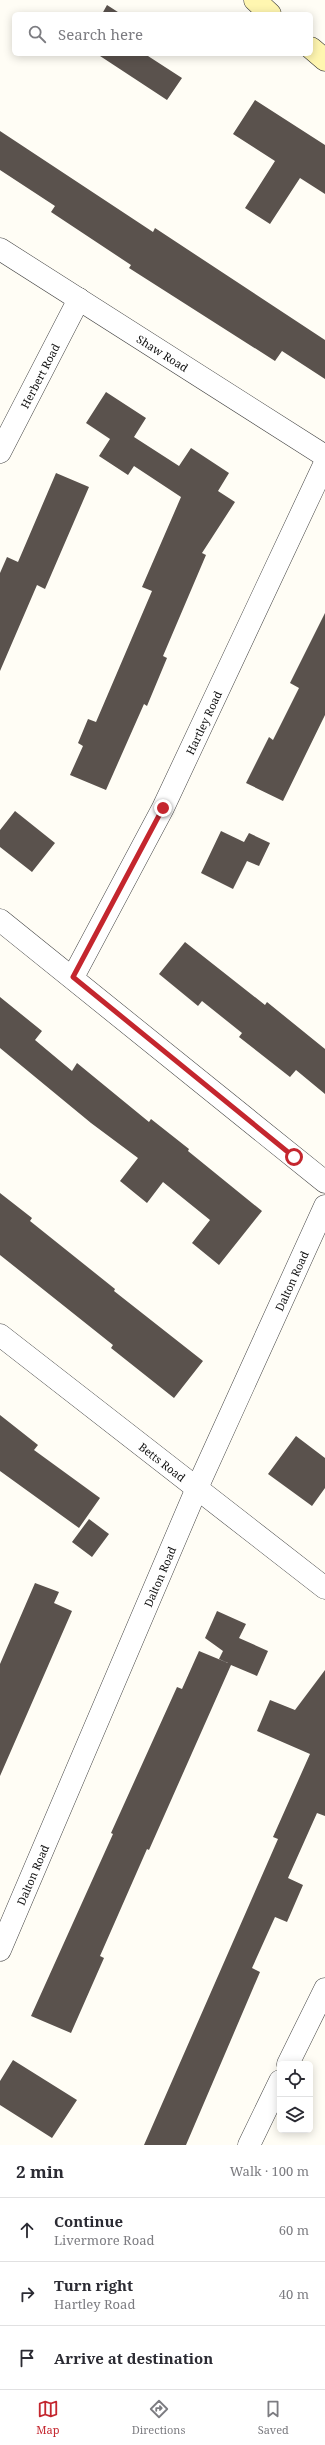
<!DOCTYPE html>
<meta charset="utf-8">
<style>
:root{--surface:#fff;--page:#f7f7f7;--text:#2b2b33;--muted:#7c7c81;--line:#e1e1e2;--accent:#c4262e}
body{margin:0;font-family:"Noto Serif",serif;background:var(--page);color:var(--text)}
.controls{position:absolute;right:12px;bottom:12px;display:grid;overflow:hidden;border-radius:6px;box-shadow:0 2px 10px #0003}
.controls button{width:36px;height:36px;display:grid;place-items:center;padding:0;border:0;border-bottom:1px solid var(--line);background:var(--surface);color:var(--text);font:20px sans-serif}
.stop{position:absolute;width:12px;height:12px;margin:-9px;border:3px solid #c4262e;border-radius:50%;background:#fff}
.stop.end{background:#c4262e;border-color:#fff;box-shadow:0 1px 4px #0008}
.list{margin:0;padding:0;list-style:none}
h2{display:flex;justify-content:space-between;align-items:center;height:52px;margin:0;padding:0 16px;font-size:17px}
h2 small{font-size:13px;font-weight:400;color:var(--muted)}
.list li{display:grid;grid-template-columns:26px 1fr auto;gap:12px;align-items:center;box-sizing:border-box;height:64px;padding:0 16px;border-top:1px solid var(--line)}
.list b{display:block;font-size:15px;white-space:nowrap}
.list p{margin:0;font-size:13px;white-space:nowrap;color:var(--muted)}
.list em{font-size:13px;font-style:normal;color:var(--muted)}
.icon{flex:none;width:22px;height:22px;fill:none;stroke:currentColor;stroke-width:2;stroke-linecap:round;stroke-linejoin:round}
.map{position:relative;flex:none;width:325px;height:2145px;overflow:hidden}
.search{position:absolute;background:var(--surface);box-shadow:0 2px 10px #0003;left:12px;right:12px;top:12px;height:44px;display:flex;align-items:center;gap:10px;box-sizing:border-box;padding:0 14px;border-radius:6px;color:var(--muted);font-size:15px}
.sheet{height:244px;background:var(--surface)}
nav{display:flex;justify-content:space-around;align-items:center;box-sizing:border-box;height:56px;border-top:1px solid var(--line);background:var(--surface);font-size:11px;color:var(--muted)}
nav a{display:grid;justify-items:center;gap:2px}
nav .on{color:var(--accent)}
.map>svg:first-child{display:block}
.building{fill:#5a524d}
.lines{fill:none;stroke-linecap:round;stroke-linejoin:round}
.street-casing{stroke:#444;stroke-width:23}
.secondary-casing{stroke:#333;stroke-width:23}
.street{stroke:#fff;stroke-width:22}
.secondary{stroke:#fff6b0;stroke-width:22}
.route{stroke:#c4262e;stroke-width:5}
.labels{text-anchor:middle;dominant-baseline:central;stroke-width:4;stroke-linejoin:round;paint-order:stroke}
.street-label{font-size:11px;fill:#111;stroke:#fff}
</style>
<div class="map">
<svg width="325" height="2145" viewBox="0 0 325 2145">
<rect width="100%" height="100%" fill="#fffdf5"/>
<path class="building" d="M107,5l14,9h-19z
M97,54h52l-1,2 34,22 -15,22z
M255,100l70,45v49l-25,-16 -30,46 -25,-16 30,-47 -42,-27z
M0,131l153,101 2,-4 170,112v39l-43,-28 -7,10 -146,-93 2,-3 -80,-53 4,-6 -55,-36z
M106,392l40,26 -12,19 45,29 12,-18 38,25 -11,18 17,11 -33,51 4,2 -43,101 4,2 -20,48 -3,-2 -38,86 -36,-15 13,-29 -5,-3 10,-24 8,3 56,-131 -10,-4 39,-90 -47,-31 -6,9 -29,-19 11,-17 -24,-16z
M56,473l33,14 -44,102 -8,-4 -37,86v-98l7,-16 11,5z
M325,613v102l-42,86 -37,-18 23,-46 4,3 26,-52 -9,-5z
M15,811l40,32 -23,29 -32,-25v-17z
M221,831l23,11 5,-9 21,10 -11,23 -12,-5 -14,28 -32,-16z
M185,942l80,63 2,-3 58,47v45l-29,-24 -6,7 -51,-40 3,-4 -40,-32 -4,5 -39,-32z
M0,997l42,34 -7,9 37,31 5,-8 72,59 2,-3 38,30 -1,2 74,60 -43,54 -27,-22 18,-23 -47,-38 -16,21 -27,-22 18,-23 -47,-35 -91,-75z
M0,1193l32,25 -2,3 85,68 -1,2 89,70 -29,37 -63,-50 2,-3 -113,-90z
M0,1415l38,30 -4,5 66,48 -21,30 -79,-57z
M296,1436l29,22v30l-13,18 -44,-32z
M89,1519l20,15 -17,23 -20,-15z
M35,1583l24,9 -5,11 18,8 -72,165v-112z
M217,1611l29,13 -7,14 29,13 -11,25 -26,-11 -82,185 -2,-1 -47,107 4,2 -33,75 -40,-17 82,-182 -2,-1 66,-146 5,2 17,-38 29,12 -9,-4 4,-8 -18,-13z
M325,1670v146l-8,-3 -29,65 15,7 -16,37 -12,-5 -23,51 8,4 -74,173h-42l134,-306 -5,-2 37,-83 -53,-23 13,-31 25,10z
M13,2060l64,40 -25,38 -52,-33v-24z"/>
<g class="lines">
<g class="street-casing">
<g id="street">
<path id="s1" d="M0,249l325,207"/>
<path id="s2" d="M0,452l79,-153"/>
<path d="M0,920l325,262"/>
<path id="s3" d="M73,977l90,-169 162,-345"/>
<path id="s4" d="M0,1335l325,253"/>
<path id="s5" d="M0,1950l197,-462 128,-282"/>
<path d="M288,2064l37,-75"/>
<path d="M249,2145l31,-64"/>
</g>
</g>
<g class="secondary-casing">
<path id="secondary" d="M255,0l15,14
M311,48l14,12"/>
</g>
<use href="#street" class="street"/>
<use href="#secondary" class="secondary"/>
</g>
<g class="lines">
<path class="route" d="M163,808l-90,169 221,180"/>
</g>
<g class="labels">
<g class="street-label">
<text stroke="none"><textPath href="#s1" startOffset="193">Shaw Road</textPath></text>
<text stroke="none"><textPath href="#s2" startOffset="86">Herbert Road</textPath></text>
<text stroke="none"><textPath href="#s3" startOffset="286">Hartley Road</textPath></text>
<text stroke="none"><textPath href="#s5" startOffset="730">Dalton Road</textPath></text>
<text stroke="none"><textPath href="#s4" startOffset="206">Betts Road</textPath></text>
<text stroke="none"><textPath href="#s5" startOffset="406">Dalton Road</textPath></text>
<text stroke="none"><textPath href="#s5" startOffset="82">Dalton Road</textPath></text>
</g>
</g>
</svg>
<div class="controls">
<button><svg class="icon" aria-label="locate" viewBox="0 0 24 24"><circle cx="12" cy="12" r="6"/><path d="M12 2v4M12 18v4M2 12h4M18 12h4"/></svg></button>
<button><svg class="icon" aria-label="layers" viewBox="0 0 24 24"><path d="M12 4l9 5-9 5-9-5zM3 14l9 5 9-5"/></svg></button>
</div>
<div class="stop" style="left:294px;top:1157px"></div>
<div class="stop end" style="left:163px;top:808px"></div>
<div class="search"><svg class="icon" aria-label="search" viewBox="0 0 24 24"><circle cx="10" cy="10" r="6"/><path d="M15 15l6 6"/></svg>Search here</div>
</div>
<section class="sheet">
<h2>2 min<small>Walk · 100 m</small></h2>
<ul class="list">
<li><svg class="icon" aria-label="ahead" viewBox="0 0 24 24"><path d="M12 20V5M6 11l6-6 6 6"/></svg><div><b>Continue</b><p>Livermore Road</p></div><em>60 m</em></li>
<li><svg class="icon" aria-label="right" viewBox="0 0 24 24"><path d="M7 20v-9h11M14 6l5 5-5 5"/></svg><div><b>Turn right</b><p>Hartley Road</p></div><em>40 m</em></li>
<li><svg class="icon" aria-label="arrive" viewBox="0 0 24 24"><path d="M6 21V4h12l-3 4 3 4H6"/></svg><div><b>Arrive at destination</b></div></li>
</ul>
</section>
<nav>
<a class="on"><svg class="icon" aria-label="map" viewBox="0 0 24 24"><path d="M3 6l6-2 6 2 6-2v14l-6 2-6-2-6 2zM9 4v14M15 6v14"/></svg>Map</a>
<a><svg class="icon" aria-label="directions" viewBox="0 0 24 24"><path d="M12 3l9 9-9 9-9-9zM9 14v-3h6M13 9l2 2-2 2"/></svg>Directions</a>
<a><svg class="icon" aria-label="saved" viewBox="0 0 24 24"><path d="M7 4h10v16l-5-4-5 4z"/></svg>Saved</a>
</nav>
